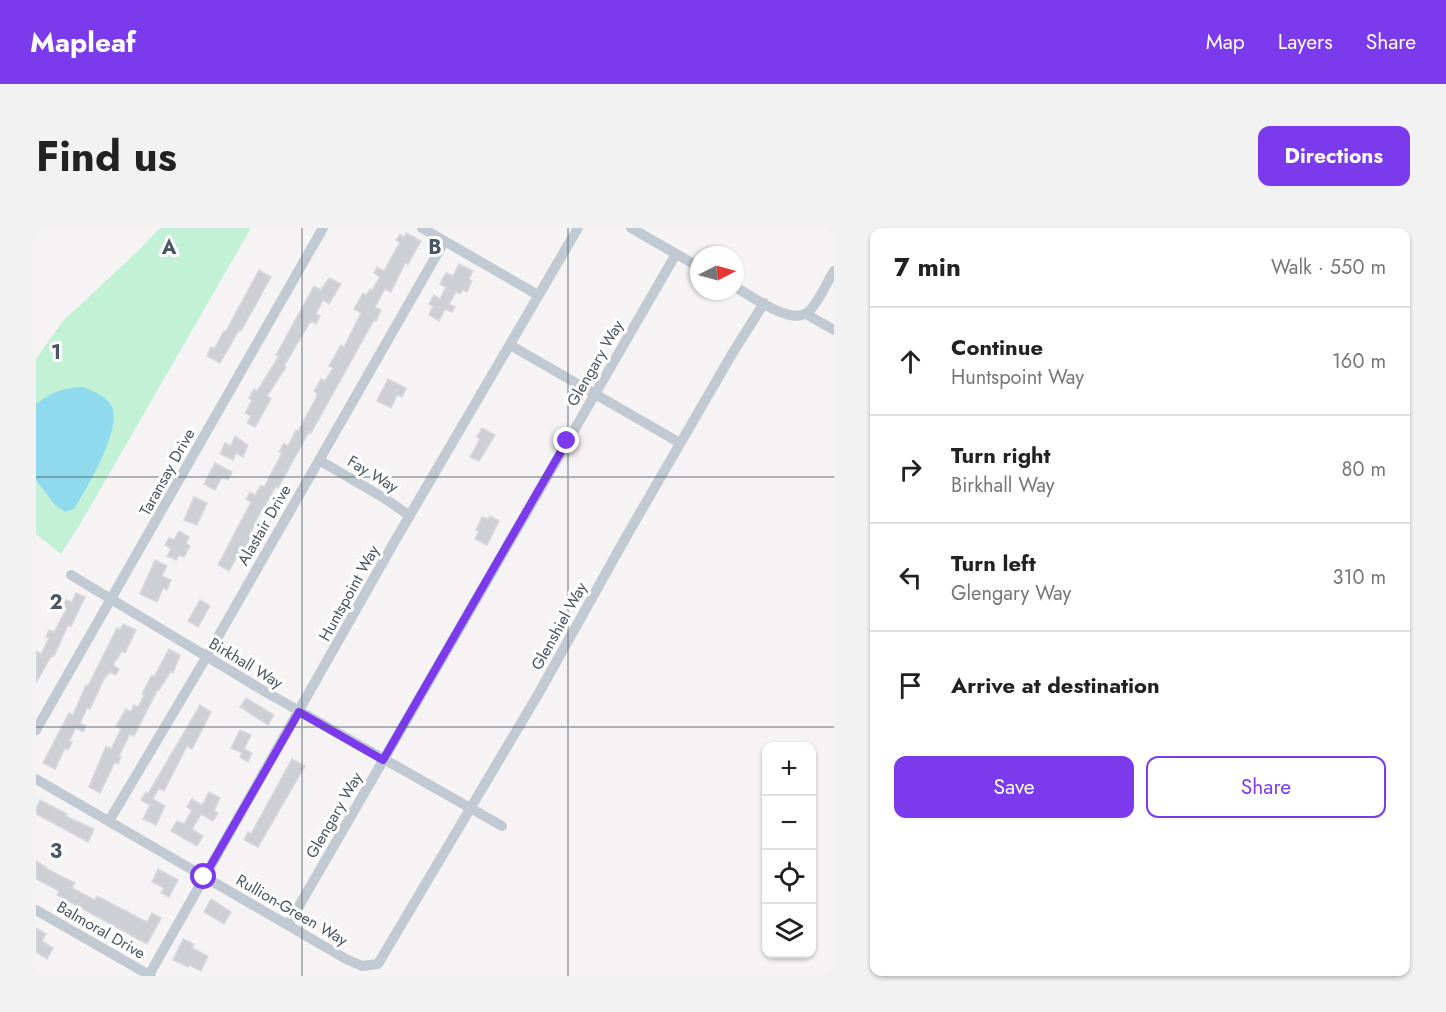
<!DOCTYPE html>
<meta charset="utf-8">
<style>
:root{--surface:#fff;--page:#f2f2f2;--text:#222;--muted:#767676;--line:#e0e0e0;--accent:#7c3aed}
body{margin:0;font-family:Jost,sans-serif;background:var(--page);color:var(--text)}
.controls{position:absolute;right:18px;bottom:18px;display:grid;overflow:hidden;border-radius:12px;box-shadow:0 2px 4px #0004}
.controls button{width:54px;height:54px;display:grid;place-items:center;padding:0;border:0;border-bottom:2px solid var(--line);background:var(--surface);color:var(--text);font:30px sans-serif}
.compass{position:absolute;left:654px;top:18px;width:54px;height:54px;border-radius:50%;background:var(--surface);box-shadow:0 2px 4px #0004;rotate:84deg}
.stop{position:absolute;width:18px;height:18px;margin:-14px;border:4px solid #7c3aed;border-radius:50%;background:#fff}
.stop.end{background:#7c3aed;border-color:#fff;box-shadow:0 2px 6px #0008}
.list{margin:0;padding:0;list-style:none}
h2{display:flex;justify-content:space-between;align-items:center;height:78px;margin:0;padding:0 24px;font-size:26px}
h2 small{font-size:20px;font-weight:400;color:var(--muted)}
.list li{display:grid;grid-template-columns:39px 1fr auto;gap:18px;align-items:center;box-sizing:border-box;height:108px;padding:0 24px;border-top:2px solid var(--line)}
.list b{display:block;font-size:22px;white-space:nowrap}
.list p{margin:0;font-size:20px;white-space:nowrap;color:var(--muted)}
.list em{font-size:20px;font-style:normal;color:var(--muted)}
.actions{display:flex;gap:12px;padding:18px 24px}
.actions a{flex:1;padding:14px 0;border:2px solid var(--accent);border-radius:12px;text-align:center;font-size:21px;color:var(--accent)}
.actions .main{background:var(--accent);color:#fff}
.icon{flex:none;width:33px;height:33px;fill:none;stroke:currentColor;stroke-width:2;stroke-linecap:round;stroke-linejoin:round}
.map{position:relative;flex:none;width:798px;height:748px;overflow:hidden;border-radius:12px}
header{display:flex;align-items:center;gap:36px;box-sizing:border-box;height:84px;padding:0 30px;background:var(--accent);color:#fff}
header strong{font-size:28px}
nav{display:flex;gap:33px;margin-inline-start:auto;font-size:21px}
.intro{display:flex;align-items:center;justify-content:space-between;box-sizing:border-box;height:144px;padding:0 36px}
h1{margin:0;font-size:42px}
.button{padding:15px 27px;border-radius:12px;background:var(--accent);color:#fff;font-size:21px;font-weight:700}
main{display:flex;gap:36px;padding:0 36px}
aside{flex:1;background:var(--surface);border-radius:12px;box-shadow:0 2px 4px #0004}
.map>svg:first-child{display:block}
.green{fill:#c3f1d5}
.water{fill:#90daee}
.building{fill:#cdcfd5;stroke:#d7d9de;stroke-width:1.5}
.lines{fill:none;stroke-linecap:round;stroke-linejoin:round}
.minor{stroke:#c1cad2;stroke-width:10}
.route{stroke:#7c3aed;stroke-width:8}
.grid{fill:none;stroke:#4a5661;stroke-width:1.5;stroke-opacity:0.55}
.labels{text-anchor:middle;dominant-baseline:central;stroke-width:6;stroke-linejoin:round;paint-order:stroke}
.street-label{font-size:16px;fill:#4a5661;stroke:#fff}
.grid-label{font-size:20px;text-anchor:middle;font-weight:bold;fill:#4a5661;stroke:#fff;stroke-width:6;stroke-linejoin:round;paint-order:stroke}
</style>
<header>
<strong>Mapleaf</strong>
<nav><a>Map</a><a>Layers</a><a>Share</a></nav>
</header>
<div class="intro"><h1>Find us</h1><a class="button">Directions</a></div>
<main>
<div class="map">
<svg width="798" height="748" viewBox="0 0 798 748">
<rect width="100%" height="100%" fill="#f5f3f3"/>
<path class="green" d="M124,0h91l-169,293 -21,33 -25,-20v-175l26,-37 77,-72z"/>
<path class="water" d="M46,159c10,3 26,10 30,20 10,23 -26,82 -38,102l-9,3 -10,-7 -19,-25v-76c17,-12 25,-16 46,-17z"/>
<path class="building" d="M370,5l15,8 -13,23 -3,-1 -14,29 -6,-3 -10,18 6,3 -5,11 -2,-1 -63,113 -2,-1 -31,56 -2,-2 -19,33 -7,15 2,1 -12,23 -3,-1 -8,14 -11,-6 30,-57 3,-6 -5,-3 4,-7 5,3 6,-10 3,2 18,-34 -3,-1 5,-9 4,3 8,-16 2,1 18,-33 1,-5 -3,-2 7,-12 4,2 8,-13 -4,-2 12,-21 3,2 17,-34 -7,-4 9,-16 3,2 4,-6 2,1 8,-13 -6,-4 3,-6 7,4 16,-29 -4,-2 4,-6 4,3z
M423,36l14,7 -4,8 3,2 -5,11 -4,-2 -3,4 -4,-2 -7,12 6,3 -3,5 -7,-3 -6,12 -10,-6 4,-9 -4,-2 5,-9 6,4 6,-12 -6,-3 6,-11 7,3z
M223,42l12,7 -30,54 -2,-1 -19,33 -13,-7 4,-9 3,2 10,-18h2z
M293,50l12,6 -12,20 -6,-4 -7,14 4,2 -4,8 -5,-3 -7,11 -20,34 2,1 -19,29 4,3 -16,28 -8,-4 4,-7 -6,-3 7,-13 -3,-2 5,-9 3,2 22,-35 -3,-1 38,-69 7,4z
M352,151l18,9 -4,9 -5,-2 -6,13 -14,-7z
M446,200l13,7 -16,26 -9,-4 10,-18 -3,-2z
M199,208l13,9 -5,12 -7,-4 -3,7 -13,-6 5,-11 6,3z
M179,235l17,9 -4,8 -6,-3 -7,13 -11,-6z
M158,269l13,6 -10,22 -13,-5z
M454,288l9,5 -12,24 -12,-6 4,-8 -3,-1 6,-13 6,2z
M143,303l10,6 -3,6 4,3 -6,11 -5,-2 -3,5 -9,-4 4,-7 -6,-4 4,-7 5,2z
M119,332l12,6 -5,10 9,4 -4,10 -4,-2 -6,14 -17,-8z
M40,365l9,4 -14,29 -3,-1 -14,31 -2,-1 -16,28v-32l5,3 8,-16 -3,-1 3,-7 5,2 13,-24 -4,-2 3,-6 6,2z
M164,372l10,6 -12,21 -10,-6z
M87,396l13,6 -11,23 -3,-2 -9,14 6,4 -3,6 -6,-3 -6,7 -14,30 -3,-1 -7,15 6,3 -3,6 -7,-4 -7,13 3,1 -4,8 -3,-2 -10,21 -12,-6 26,-50 4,2 13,-30 2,1 29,-58 3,2z
M133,421l11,6 -7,18 -2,-2 -12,19 -1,-1 -24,47 -4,-2 -11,22 2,1 -3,7 -3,-2 -15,31 -11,-6 17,-41 5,3 10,-20 -5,-3 10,-17 5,3 3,-7 4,2 6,-12 -2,-1 10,-19 2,2z
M210,470l28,17 -6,10 -28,-18z
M164,477l11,7 -19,37 -5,-3 -23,45 -5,-3 -6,11 12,7 -9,19 -13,-6 7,-14 -9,-5 5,-8 2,2z
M204,502l11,5 -7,14 8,4 -4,9 -8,-5 2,-4 -11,-5z
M256,531l13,7 -47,81 -14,-7 4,-8 3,2z
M173,564l11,6 -6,13 4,2 -5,8 -12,-7 -9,15 11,7 -6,10 -26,-15 6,-10 7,3 8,-14 -5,-3 5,-8 10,6z
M4,572l27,14 -2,2 29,13 -6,13 -52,-28v-5z
M0,633l10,6 -1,1 30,15 -3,5 23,12 2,-4 50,26 5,-9 9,5 -14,26 -90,-49 2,-4 -23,-12z
M122,641l20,11 -9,17 -8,-4 3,-5 -12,-6z
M175,671l20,13 -7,12 -20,-12z
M0,700l10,6 -4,7 11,7 -6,11 -11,-7z
M147,711l11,5 -2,4 16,8 -7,15 -12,-6 -1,2 -15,-7z"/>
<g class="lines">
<path class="minor" d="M386,0l116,67
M595,0l68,39
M699,59c17,9 56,39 73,25 10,-8 19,-30 26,-41
M770,86l28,16
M474,117l170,98
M283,232l65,38 26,18
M35,347l193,116 238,135
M0,502l287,-502
M0,551l310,180 16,7 16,-2 162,-273 86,-154 106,-183 32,-51
M73,593l98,-165 237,-414
M0,682l115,66
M252,697l388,-671
M113,747l247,-436 182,-311"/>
</g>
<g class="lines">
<path class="route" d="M168,649l95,-165 84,48 184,-319"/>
</g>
<path class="grid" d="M266,0v748M532,0v748M0,249h798M0,499h798"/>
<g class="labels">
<g class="street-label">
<text transform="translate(559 135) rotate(-60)">Glengary Way</text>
<text transform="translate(131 244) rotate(-61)">Taransay Drive</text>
<text transform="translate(337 246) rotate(31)">Fay Way</text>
<text transform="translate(228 297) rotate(-60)">Alastair Drive</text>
<text transform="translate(313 365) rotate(-61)">Huntspoint Way</text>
<text transform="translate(523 398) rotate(-61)">Glenshiel Way</text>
<text transform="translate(210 435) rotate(31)">Birkhall Way</text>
<text transform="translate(298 587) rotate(-60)">Glengary Way</text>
<text transform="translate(256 682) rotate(30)">Rullion-Green Way</text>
<text transform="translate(65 702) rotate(30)">Balmoral Drive</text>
</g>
</g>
<g class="grid-label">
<text x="133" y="26">A</text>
<text x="399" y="26">B</text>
<text x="20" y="131">1</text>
<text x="20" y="381">2</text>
<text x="20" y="630">3</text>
</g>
</svg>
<div class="controls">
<button>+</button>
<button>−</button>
<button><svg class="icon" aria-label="locate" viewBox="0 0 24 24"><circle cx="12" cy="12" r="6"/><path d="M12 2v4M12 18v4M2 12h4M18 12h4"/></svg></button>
<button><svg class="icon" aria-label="layers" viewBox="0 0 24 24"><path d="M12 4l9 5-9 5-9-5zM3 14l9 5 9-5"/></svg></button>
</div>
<svg class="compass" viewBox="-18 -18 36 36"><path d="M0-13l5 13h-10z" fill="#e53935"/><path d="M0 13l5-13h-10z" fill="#767676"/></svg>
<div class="stop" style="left:168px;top:649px"></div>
<div class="stop end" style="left:531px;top:213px"></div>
</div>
<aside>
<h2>7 min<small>Walk · 550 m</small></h2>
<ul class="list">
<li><svg class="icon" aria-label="ahead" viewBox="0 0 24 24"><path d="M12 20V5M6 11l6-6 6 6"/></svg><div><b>Continue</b><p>Huntspoint Way</p></div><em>160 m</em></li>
<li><svg class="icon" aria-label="right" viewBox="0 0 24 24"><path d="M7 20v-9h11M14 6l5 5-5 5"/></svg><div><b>Turn right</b><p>Birkhall Way</p></div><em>80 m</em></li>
<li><svg class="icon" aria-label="left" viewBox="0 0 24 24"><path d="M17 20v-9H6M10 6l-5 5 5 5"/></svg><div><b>Turn left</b><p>Glengary Way</p></div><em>310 m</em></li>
<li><svg class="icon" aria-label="arrive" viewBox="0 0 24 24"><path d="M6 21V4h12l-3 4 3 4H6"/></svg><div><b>Arrive at destination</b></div></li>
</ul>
<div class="actions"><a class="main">Save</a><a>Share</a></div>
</aside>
</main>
